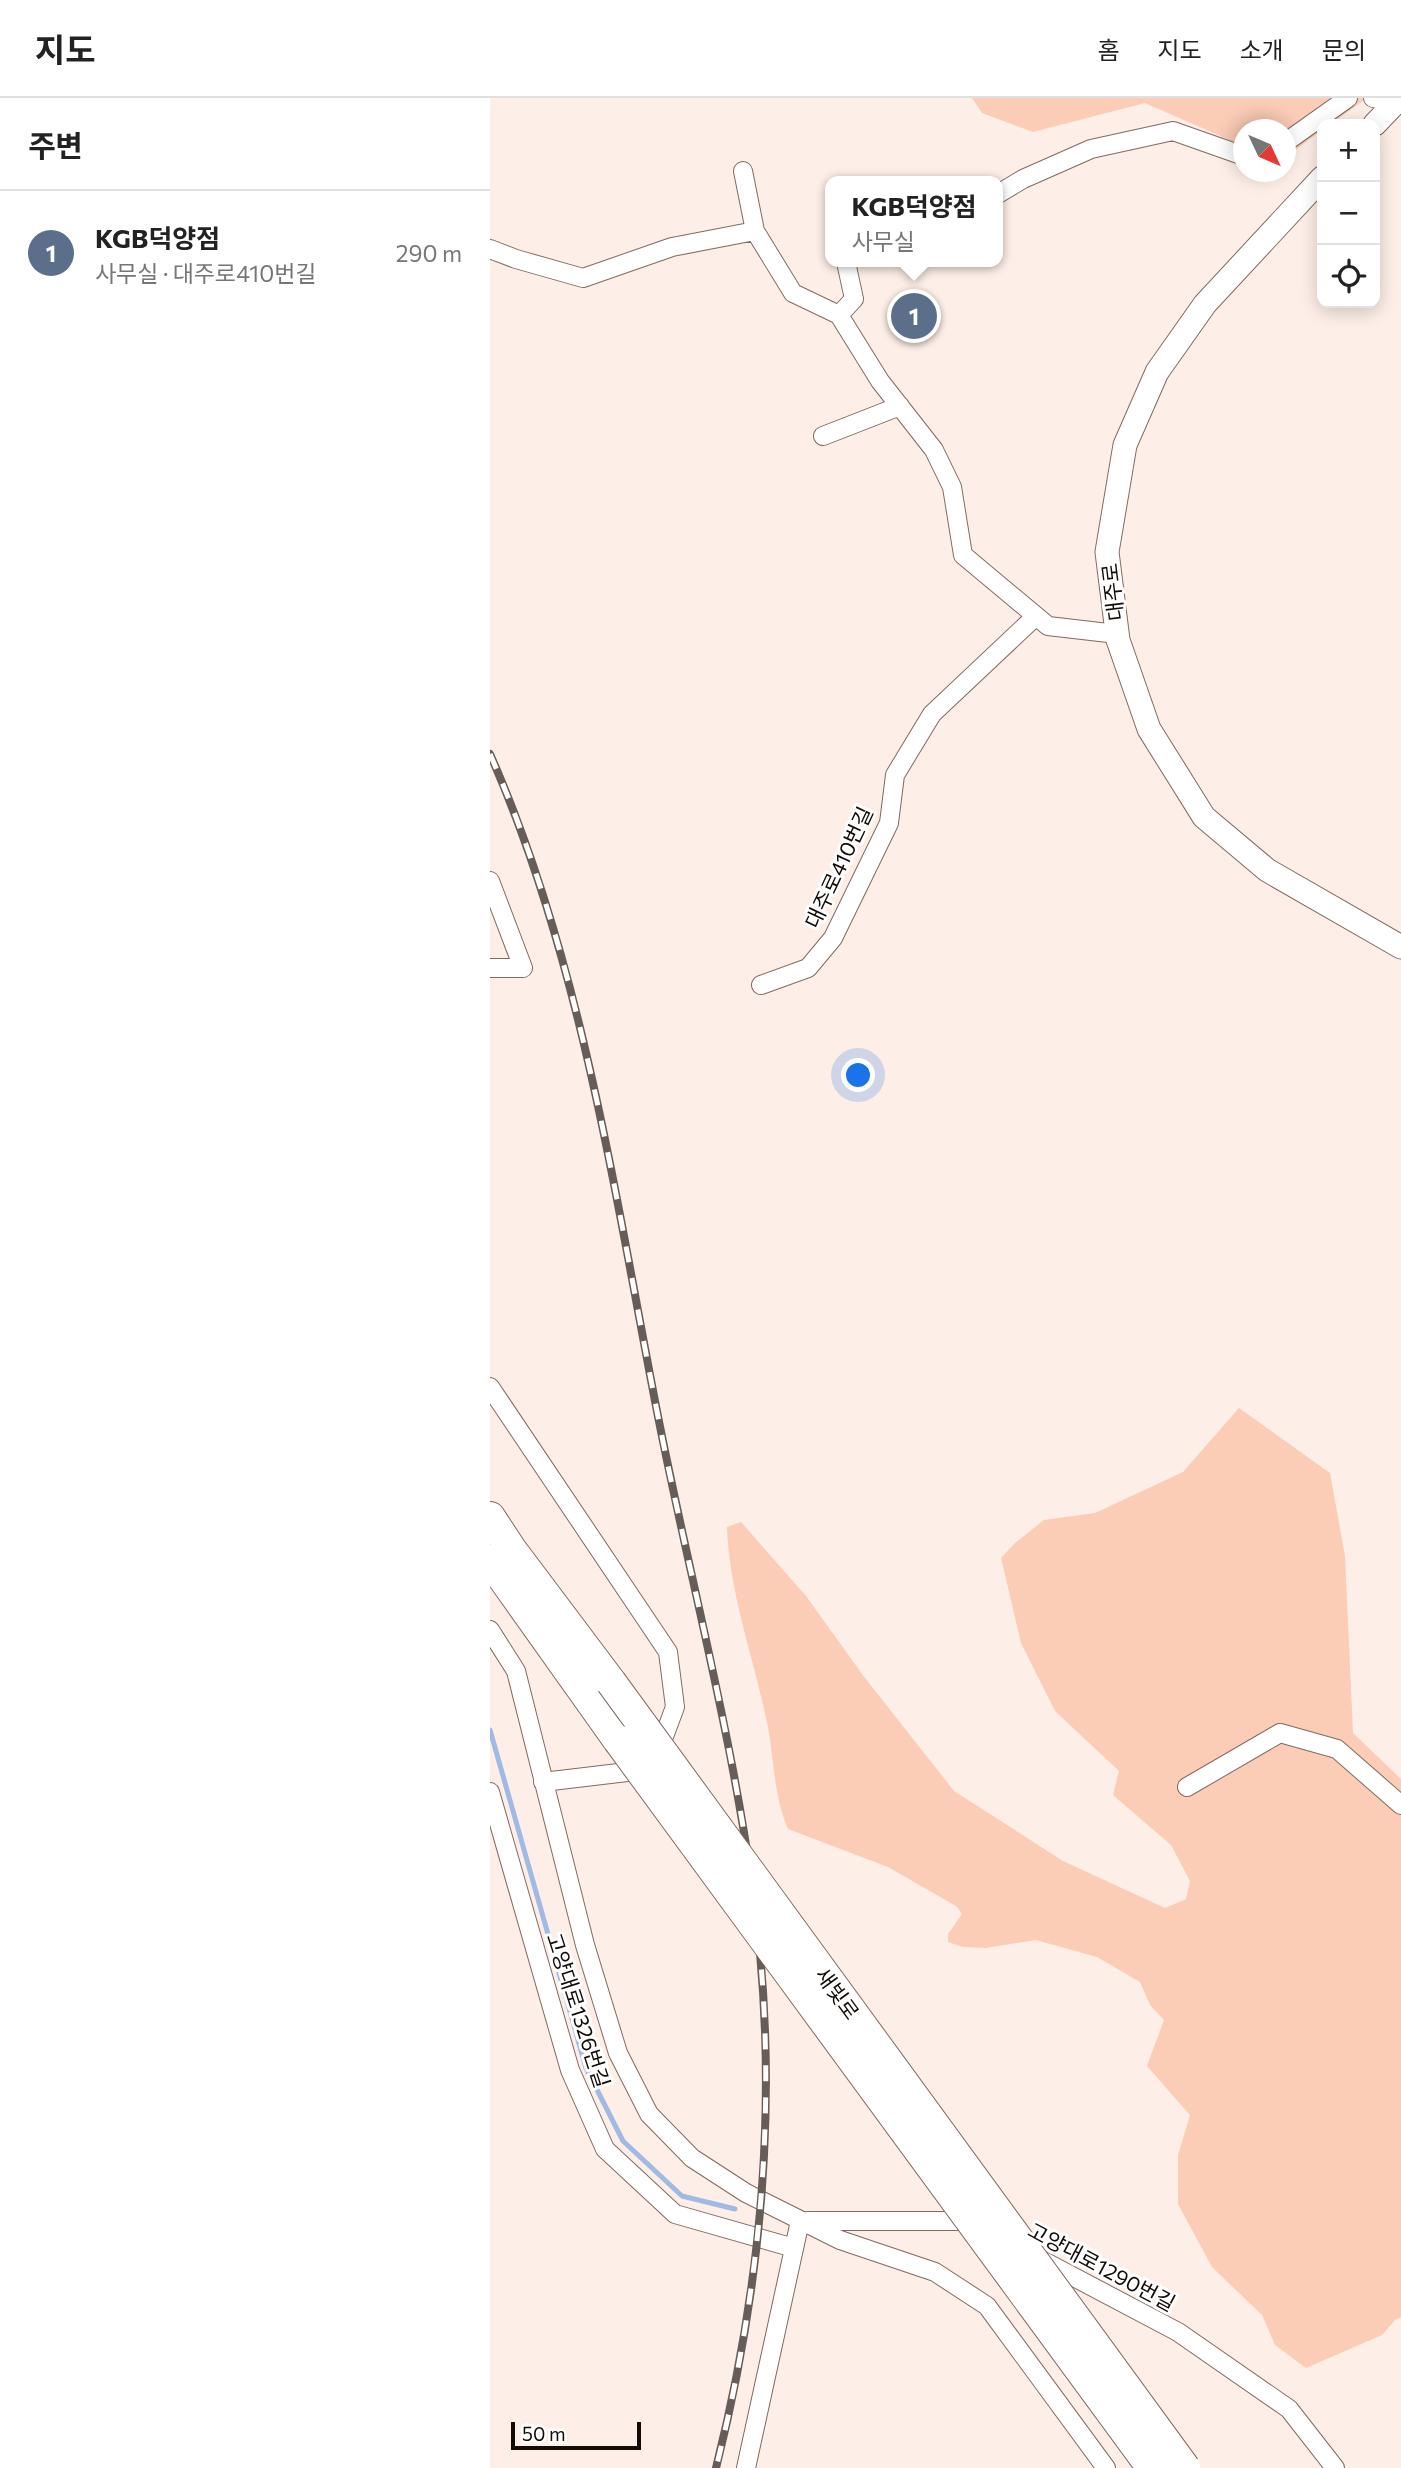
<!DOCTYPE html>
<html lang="ko">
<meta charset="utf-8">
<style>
:root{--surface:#fff;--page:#f6f6f6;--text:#222;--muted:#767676;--line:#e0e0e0;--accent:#347565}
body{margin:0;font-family:Commissioner,"Noto Sans KR",sans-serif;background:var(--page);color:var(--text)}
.controls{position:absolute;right:21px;top:21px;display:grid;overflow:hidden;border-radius:14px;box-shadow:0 4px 18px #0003}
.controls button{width:63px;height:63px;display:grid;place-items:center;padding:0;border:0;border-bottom:2px solid var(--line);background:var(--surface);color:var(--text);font:35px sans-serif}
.compass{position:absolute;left:743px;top:21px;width:63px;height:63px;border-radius:50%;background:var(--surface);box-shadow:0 4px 18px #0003;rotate:134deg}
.scale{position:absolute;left:21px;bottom:18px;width:130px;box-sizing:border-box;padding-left:7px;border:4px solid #120b07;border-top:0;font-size:19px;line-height:24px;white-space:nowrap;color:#120b07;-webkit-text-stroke:5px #fff;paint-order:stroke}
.you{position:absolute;left:369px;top:978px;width:24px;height:24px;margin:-18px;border:5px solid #fff;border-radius:50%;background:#1a73e8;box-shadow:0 0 0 10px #1a73e833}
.badge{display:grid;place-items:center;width:46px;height:46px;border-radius:50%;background:var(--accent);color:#fff;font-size:23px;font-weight:700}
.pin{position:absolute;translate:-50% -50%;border:4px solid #fff;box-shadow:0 2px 7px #0006}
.popup{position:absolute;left:335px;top:78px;width:178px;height:91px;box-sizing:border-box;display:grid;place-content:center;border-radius:14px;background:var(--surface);filter:drop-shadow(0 2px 5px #0005);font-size:23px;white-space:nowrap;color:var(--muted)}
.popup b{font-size:26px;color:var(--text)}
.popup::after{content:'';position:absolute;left:50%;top:100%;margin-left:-14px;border:14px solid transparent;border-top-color:var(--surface)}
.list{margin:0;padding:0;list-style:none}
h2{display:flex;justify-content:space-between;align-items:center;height:91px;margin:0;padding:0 28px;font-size:30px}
h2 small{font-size:23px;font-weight:400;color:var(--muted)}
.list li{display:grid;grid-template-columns:46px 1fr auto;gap:21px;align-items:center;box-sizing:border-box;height:126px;padding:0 28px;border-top:2px solid var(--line)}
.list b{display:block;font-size:26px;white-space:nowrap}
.list p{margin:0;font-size:23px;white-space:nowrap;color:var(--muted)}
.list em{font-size:23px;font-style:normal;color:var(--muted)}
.icon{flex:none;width:38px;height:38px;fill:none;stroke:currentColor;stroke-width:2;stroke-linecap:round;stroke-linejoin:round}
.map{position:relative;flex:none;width:911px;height:2370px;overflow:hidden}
header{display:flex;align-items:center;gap:42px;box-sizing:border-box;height:98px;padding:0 35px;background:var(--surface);border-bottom:2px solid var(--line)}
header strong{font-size:33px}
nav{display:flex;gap:38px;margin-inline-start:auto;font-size:24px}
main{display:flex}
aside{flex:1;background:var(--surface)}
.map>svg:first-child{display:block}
.green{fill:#fbccb6}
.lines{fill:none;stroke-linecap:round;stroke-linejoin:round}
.stream{stroke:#a0bae4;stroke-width:5}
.minor-casing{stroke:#806a61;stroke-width:20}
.tertiary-casing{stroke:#806a61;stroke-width:25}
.trunk-casing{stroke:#806a61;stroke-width:32}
.minor{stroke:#fff;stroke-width:18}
.tertiary{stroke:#fff;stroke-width:23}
.trunk{stroke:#fff;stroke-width:30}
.rail-casing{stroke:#675d58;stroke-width:8}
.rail{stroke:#fff;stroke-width:5;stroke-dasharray:16;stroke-linecap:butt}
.trunk-bridge-casing{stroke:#806a61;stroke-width:32;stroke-linecap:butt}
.trunk-bridge{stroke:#fff;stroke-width:30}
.labels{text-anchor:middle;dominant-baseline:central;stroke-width:6;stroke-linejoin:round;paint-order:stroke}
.street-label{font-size:21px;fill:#120b07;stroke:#fff}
</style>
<header>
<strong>지도</strong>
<nav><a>홈</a><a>지도</a><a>소개</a><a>문의</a></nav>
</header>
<main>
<aside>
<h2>주변<small></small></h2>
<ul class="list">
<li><span class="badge" style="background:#5c6f8a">1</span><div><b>KGB덕양점</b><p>사무실 · 대주로410번길</p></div><em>290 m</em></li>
</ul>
</aside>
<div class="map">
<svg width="911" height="2370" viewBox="0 0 911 2370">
<rect width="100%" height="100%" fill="#fdeee7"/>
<path class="green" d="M482,0h395l-36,26h-9v6l-36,27v-27h-42l-1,16 -98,-43 -112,29 -51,-19z
M749,1310l91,65 15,83 8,177 48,46v538l-6,3 -13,15 -76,33 -31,-23 -13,-30 -50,-48 -34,-63v-49l12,-40 -43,-49 17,-46 -14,-15 -10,-23 -43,-25 -61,-17 -51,8 -22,-1 -15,-5v-8l14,-20 -6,-8 -68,-39 -100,-38c-16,-38 -13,-72 -22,-111 -13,-63 -37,-126 -39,-191l14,-5 65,74 59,82 89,113 109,70 102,47 21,-9 4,-18 -19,-36 -58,-50 6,-24 -64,-60 -34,-68 -20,-85 14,-15 29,-23 51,-7 88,-41z"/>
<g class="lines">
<path class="stream" d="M0,1632l96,338 37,73 59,55 53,13"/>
<g class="minor-casing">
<path id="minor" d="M883,0l24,4
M796,44l62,-44
M253,73l12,60
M508,96l25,-15 68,-30 82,-18 71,25
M0,151l26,10 67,19 89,-31 83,-16 38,62 46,22 41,66 54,69 18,37 11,68 85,71 69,8
M349,217l15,-16 -8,-37
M333,338l77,-30
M0,783l33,87h-33
M271,887l47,-17 25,-30 56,-115 6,-48 37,-61 104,-98
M0,1289l178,265 7,55 -15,40 -33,25 -84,10
M0,1532l26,41 69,274 33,108 31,61 43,44 54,35 94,47 95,32 52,34 119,162
M697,1689l93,-54 57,16 64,56
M0,1694l80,278 35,79 70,65 119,34
M317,2123h162l5,3
M546,2159l142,75 111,77 46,59
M256,2370l54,-247"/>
</g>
<g class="tertiary-casing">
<path id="tertiary" d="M885,26l25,-26
M832,80l-117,126 -48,68 -32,73 -18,107 11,88 31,89 55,88 63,53 134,77"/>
</g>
<g class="trunk-casing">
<path id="trunk" d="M0,1419l21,32 100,133
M0,1462l128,180"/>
</g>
<use href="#minor" class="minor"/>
<use href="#tertiary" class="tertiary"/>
<use href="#trunk" class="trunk"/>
<g class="rail-casing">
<path id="rail" d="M0,656c90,204 123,429 165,647 35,183 87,366 105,552 16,172 -2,348 -44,515"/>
</g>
<use href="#rail" class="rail"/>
<g class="trunk-bridge-casing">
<path id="trunk-bridge" d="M121,1584l574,786
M128,1642l534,728"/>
</g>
<use href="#trunk-bridge" class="trunk-bridge"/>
</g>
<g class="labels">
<g class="street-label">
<text transform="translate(622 494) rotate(-97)">대주로</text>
<text transform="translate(348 769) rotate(-65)">대주로410번길</text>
<text transform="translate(348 1895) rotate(54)">새빛로</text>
<text transform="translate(89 1912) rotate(72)">고양대로1326번길</text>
<text transform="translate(612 2168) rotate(28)">고양대로1290번길</text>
</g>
</g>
</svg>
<div class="controls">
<button>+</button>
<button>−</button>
<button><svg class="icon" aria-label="locate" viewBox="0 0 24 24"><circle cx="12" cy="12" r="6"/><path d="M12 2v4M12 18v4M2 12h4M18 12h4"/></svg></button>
</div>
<svg class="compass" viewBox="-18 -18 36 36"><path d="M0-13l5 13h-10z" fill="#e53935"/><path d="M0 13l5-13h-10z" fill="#767676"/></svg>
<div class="scale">50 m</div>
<div class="you"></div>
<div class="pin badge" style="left:424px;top:218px;background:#5c6f8a">1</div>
<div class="popup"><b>KGB덕양점</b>사무실</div>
</div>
</main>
